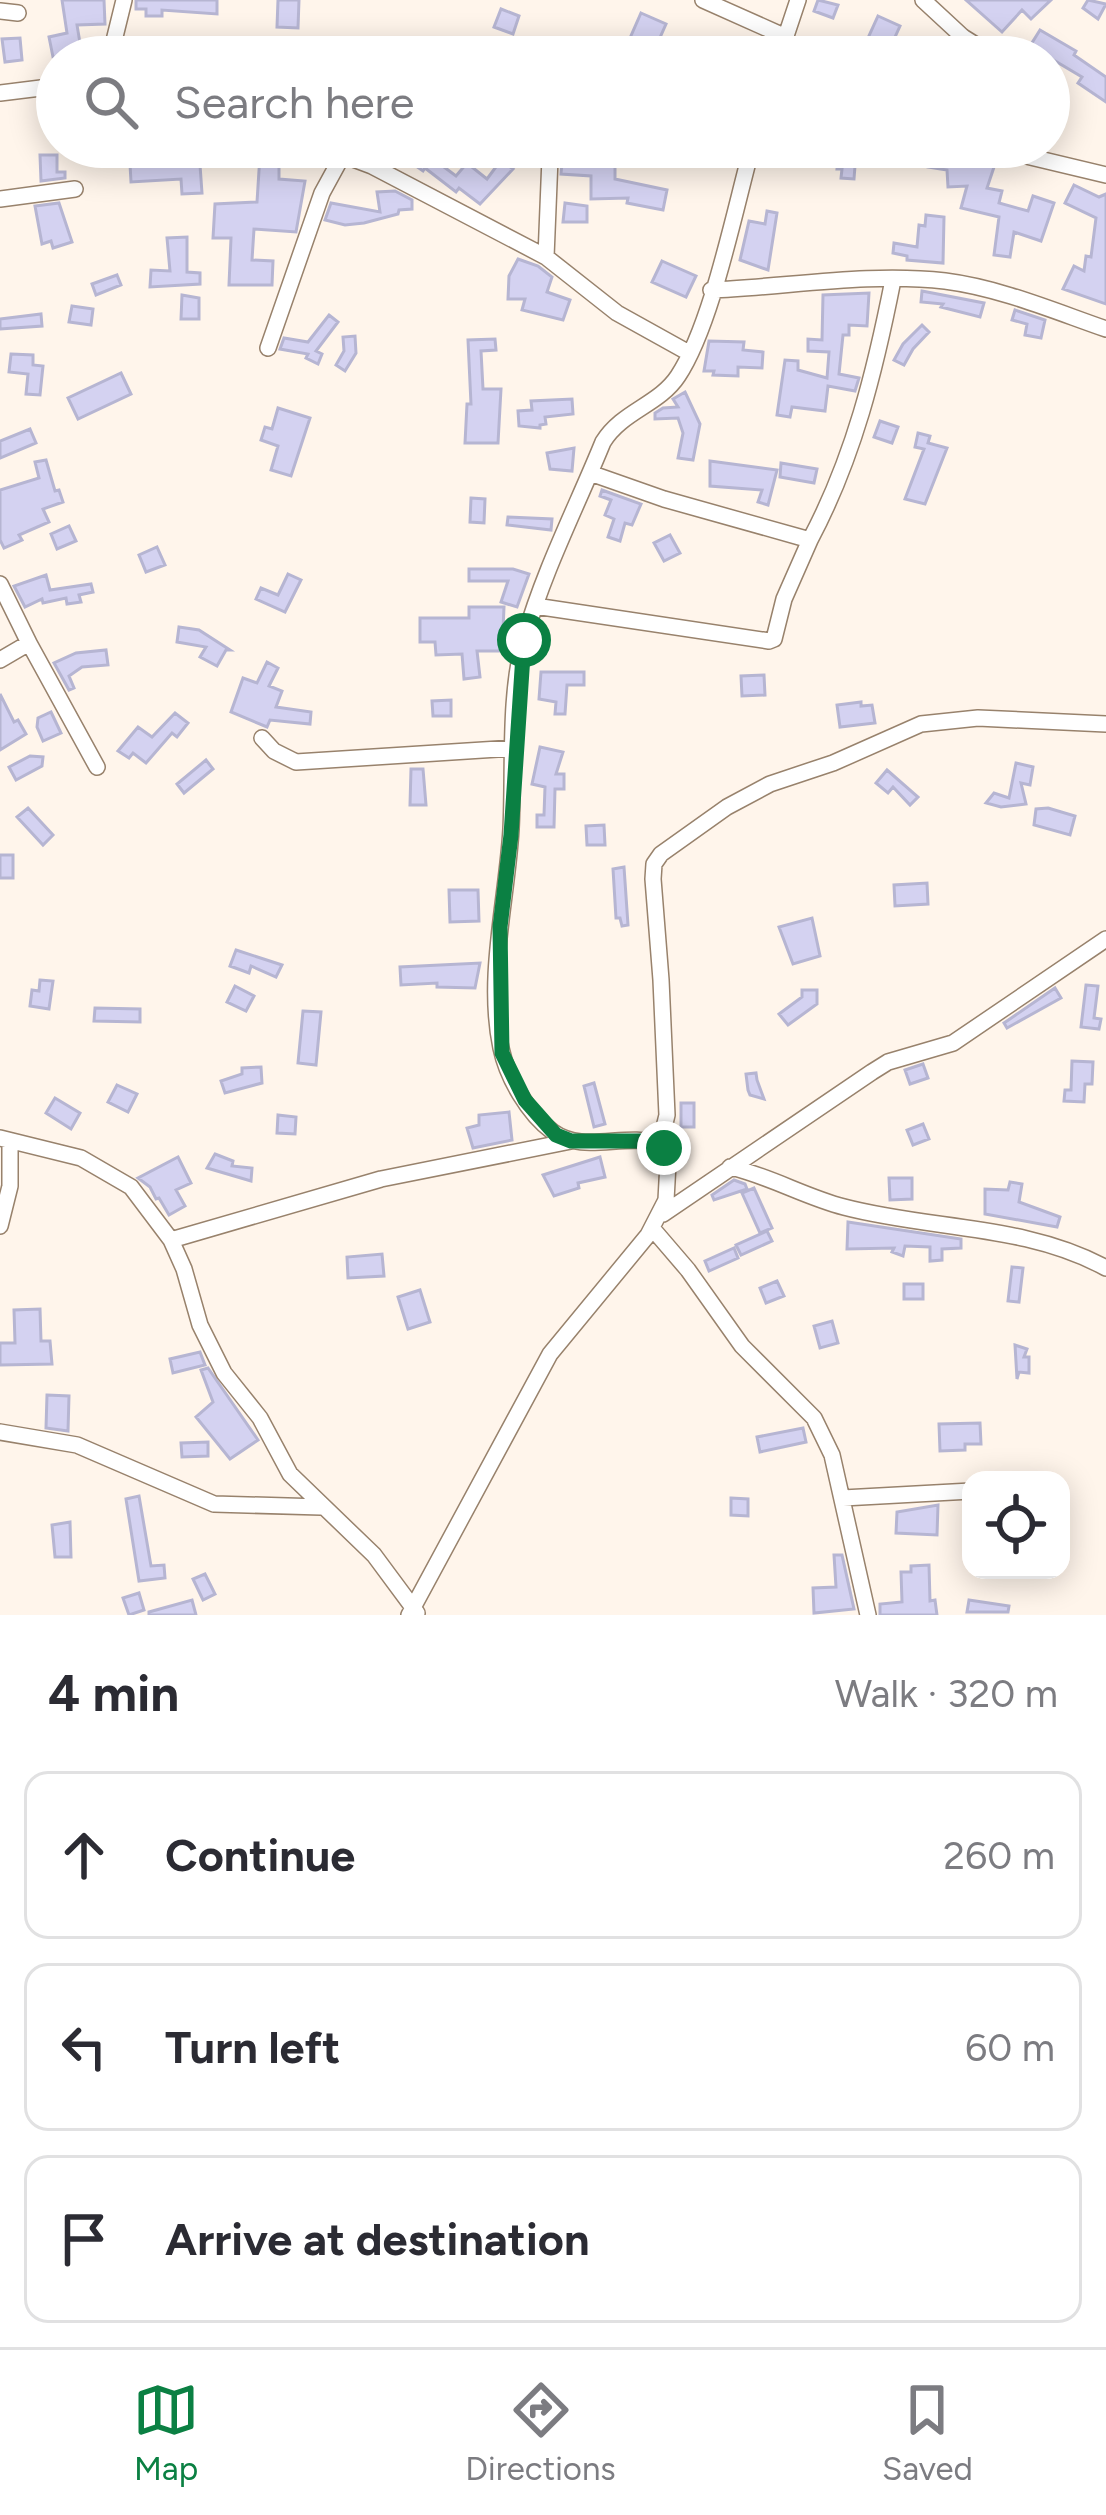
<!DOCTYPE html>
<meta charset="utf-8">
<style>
:root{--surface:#fff;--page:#f7f7f7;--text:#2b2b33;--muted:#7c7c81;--line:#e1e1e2;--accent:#0b8043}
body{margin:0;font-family:Figtree,sans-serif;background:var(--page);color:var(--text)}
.controls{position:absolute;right:36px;bottom:36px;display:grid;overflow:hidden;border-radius:24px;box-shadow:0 6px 30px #0003}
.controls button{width:108px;height:108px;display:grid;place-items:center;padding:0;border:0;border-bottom:3px solid var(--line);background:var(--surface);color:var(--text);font:60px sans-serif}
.stop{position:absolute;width:36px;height:36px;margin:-27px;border:9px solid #0b8043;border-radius:50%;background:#fff}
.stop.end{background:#0b8043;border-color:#fff;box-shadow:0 3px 12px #0008}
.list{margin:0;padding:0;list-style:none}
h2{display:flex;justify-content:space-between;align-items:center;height:156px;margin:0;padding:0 48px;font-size:51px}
h2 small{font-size:39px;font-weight:400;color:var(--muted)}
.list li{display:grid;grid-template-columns:78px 1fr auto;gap:36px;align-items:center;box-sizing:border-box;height:168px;margin:0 24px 24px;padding:0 24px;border:3px solid var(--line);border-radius:24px}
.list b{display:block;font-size:45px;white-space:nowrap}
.list em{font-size:39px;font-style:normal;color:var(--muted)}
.icon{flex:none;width:66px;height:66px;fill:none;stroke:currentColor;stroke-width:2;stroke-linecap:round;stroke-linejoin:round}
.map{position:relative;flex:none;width:1106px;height:1615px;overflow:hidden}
.search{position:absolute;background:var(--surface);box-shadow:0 6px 30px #0003;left:36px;right:36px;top:36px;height:132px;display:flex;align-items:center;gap:30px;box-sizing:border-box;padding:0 42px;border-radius:66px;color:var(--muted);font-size:45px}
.sheet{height:732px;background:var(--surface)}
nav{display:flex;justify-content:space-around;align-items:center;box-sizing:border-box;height:168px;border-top:3px solid var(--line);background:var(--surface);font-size:33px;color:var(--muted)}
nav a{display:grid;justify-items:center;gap:6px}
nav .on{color:var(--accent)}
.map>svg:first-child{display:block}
.building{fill:#d4d2f1;stroke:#b6b5d2;stroke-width:3}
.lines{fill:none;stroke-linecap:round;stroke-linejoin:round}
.minor-casing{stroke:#98826c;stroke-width:18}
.minor{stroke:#fff;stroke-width:15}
.route{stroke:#0b8043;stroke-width:15}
</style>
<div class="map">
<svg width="1106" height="1615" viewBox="0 0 1106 1615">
<rect width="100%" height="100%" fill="#fff5eb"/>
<path class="building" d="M62,0h42l1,24 -28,1 3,18 -4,14h-23l-4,-20 18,-4z
M136,0h81v14l-55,-4v6h-16v-7h-10z
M278,0h21l-1,28 -21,-1z
M818,0l20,5 -5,13 -19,-7z
M966,0h85l-20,19 -9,-9 -20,22z
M1088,0l18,4 -8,15 -15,-11z
M501,9l18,7 -6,18 -19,-7z
M641,13l25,11 -12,27 -12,-5 -5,11h-8l-6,-3z
M878,16l22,10 -10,22 -22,-10z
M1040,30l36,21 -2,4 32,22v25l-28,-19 4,-6 -52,-31z
M20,38l2,22 -17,2 -3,-23z
M426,147l9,6 -3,5 24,18 11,-13 20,16 14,-19 12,9 -33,35 -21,-16 -3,4 -31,-24 -2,3 -10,-7z
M931,147h39l-1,3 27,11 -9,27 15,3 -3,12 29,8 5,-15 21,7 -13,38 -27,-9 -4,25 -16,-2 5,-38 -38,-9 6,-22 -19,1 -1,-17 -19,-3z
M563,148l23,2v7h29v22l52,11 -4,20 -36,-7 1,-5 -37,1v-23l-30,-2z
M843,152l13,1 -2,26 -13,-1 1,-9h-5l1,-11h5z
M279,154v25l26,2 -9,51 -42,-3 -2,31 21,1 -1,24h-43l2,-47h-18l2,-34 42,-2 3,-47z
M40,155h17v17h8v6l-24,3z
M130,164l70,1 2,28 -20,1 -1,-15 -50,3z
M1074,185l25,12 7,-3v110l-43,-15 11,-23 10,5 2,-15 5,1 5,-39 -31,-15z
M395,191l17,9v9l-13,1 -1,4 -34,9 -19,2 -20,-5 6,-17 49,9 -3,-20z
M59,203l13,39 -19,6 -2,-7 -9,3 -7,-38z
M565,203l22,3v16h-24z
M767,211l10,2 -9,57 -28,-10 9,-39 16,3z
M926,215l18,2 -1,46 -36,-3v-4l-14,-3 1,-10 23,4 2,-22 6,1z
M187,237v35l13,1v11l-50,3 1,-17 19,1 -3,-33z
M518,259l20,7 14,11 -5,15 23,8 -7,20 -41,-10 3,-11h-17l1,-23z
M662,261l34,15 -10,21 -34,-15z
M117,275l4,10 -25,10 -4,-11z
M922,291l62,12 -4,14 -39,-10 2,-3 -22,-2z
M869,293l-2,33 -18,-1v10h-6l-4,39 20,4 -4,13 -27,-5 -3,25 -33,-4 -2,10 -13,-2 8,-55 13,1v9l29,8 2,-26 -21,-1v-12l14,1 1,-45z
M182,295l17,3v21h-18z
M72,306l21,3 -2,16 -22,-3z
M1015,310l30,10 -4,18 -16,-3 2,-11 -15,-4z
M41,314l1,12 -42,3v-10z
M329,315l9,7 -22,29 6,3 -4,10 -12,-6 2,-4 -28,-5 4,-11 24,4z
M922,325l7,7 -16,17 -9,16 -10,-5 9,-16z
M355,336l1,17 -11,18 -9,-6 8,-14 -1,-14z
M495,339l1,11 -15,1 2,38h18l-3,54h-33l2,-39h4l-3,-64z
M709,341l35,1 -1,8 20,2 -1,16 -24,-1v9l-25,-1 1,-4h-10z
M11,354l22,1v10l10,1 -3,29 -14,-1 2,-20 -19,-2z
M121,373l10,21 -53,25 -10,-21z
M685,392l15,32 -7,36 -15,-2 5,-25 -5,-15 -23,1v-6l8,-5 15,-1 -5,-8z
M572,399l1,15 -28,3 1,7 -6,1v3l-21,-2 -1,-15 14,-1 -1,-9z
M278,408l32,10 -19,58 -20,-6 7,-24 -17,-6 4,-13 7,2z
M880,421l18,6 -6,16 -18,-6z
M30,429l6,14 -36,15v-17z
M918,433l12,3 -2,7 19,5 -22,56 -20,-5 19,-50 -9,-2z
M574,448l-2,23 -22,-2 -3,-16z
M46,460l9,31 4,-1 4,12 -20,7 6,13 -30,13 3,5 -18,8 -4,-8v-50l39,-12 -4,-16z
M710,461l67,9 -9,35 -10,-3 4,-12 -52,-4z
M781,463l36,6 -3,14 -34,-6z
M602,490l39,14 -9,21 -7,-2 -5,18 -12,-4 6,-18 -9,-4 6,-15 -11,-4z
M471,498l14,1 -1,24 -14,-1z
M508,517l44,2 -1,11 -44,-5z
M69,526l7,15 -19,8 -6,-15z
M670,535l10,18 -16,8 -10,-18z
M157,547l8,18 -19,7 -7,-17z
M469,569h44l16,5 -12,33 -16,-5 7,-21h-39z
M288,574l13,6 -16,32 -29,-13 5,-11 17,7z
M46,575l4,15 41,-6 2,8 -14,3 2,7 -14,2 -1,-6 -23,5 -1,-4 -17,8 -11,-21z
M469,607h35l-1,23 -3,21h-23l3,26 -16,2 -2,-25 -26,1 -1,-13h-15v-24h49z
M179,627l20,3 31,20h-4l-9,16 -17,-9 6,-10 -29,-5z
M106,650l2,15 -26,2 -13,9 5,12 -5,2 -15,-27 22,-10z
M267,662l11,6 -9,18 13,5 -6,16 35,5 -1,12 -40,-4 -3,7 -36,-15 12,-34 14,5z
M541,672h43v13h-17l-2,29h-10l1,-12 -17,-3z
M764,675l1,20 -23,1 -1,-20z
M0,694l14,28 4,-2 8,14 -26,16z
M451,700v16h-18l-1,-15z
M861,702v4l11,-1 3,18 -35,4 -3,-22z
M51,712l10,21 -18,8 -6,-14 1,-9z
M175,713l13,10 -11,14 -5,-4 -26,30 -13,-10 -4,5 -11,-7 20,-24 14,10z
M540,747l23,5 -7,22h8v15h-9l-1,38h-17v-12h7l1,-28 -13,-3z
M30,756l13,1 -1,9 -26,14 -7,-13z
M206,760l7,9 -29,24 -7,-9z
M1016,763l17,4 -3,18 -9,-2 5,21 -25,3 -15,-4 8,-10 15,5z
M411,769h12l3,36h-16z
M887,770l31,27 -8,8 -17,-18 -5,6 -12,-10z
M28,808l25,27 -10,10 -26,-28z
M1048,808l27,8 -5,19 -36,-10 2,-16z
M604,825l1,20h-18l-1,-19z
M0,855h13v23h-13z
M624,867l4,58 -6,1 -2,-8h-4l-3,-49z
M927,883l1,21 -33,2 -1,-21z
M449,890h29l1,31 -29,1z
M812,918l8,38 -27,8 -14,-37z
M236,950l46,15 -6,12 -25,-11 -2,7 -19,-7z
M480,963l-5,25 -38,-1v-4l-36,2 -1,-18z
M40,980l13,1 -4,28 -19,-3 2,-16 7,1z
M1086,985l12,1 -4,32 7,1 -2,10 -18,-2z
M235,986l19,10 -8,15 -19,-9z
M1055,988l6,10 -54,30 -3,-5z
M802,990h15v14l-29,21 -9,-11 23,-17z
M95,1008l45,1v13l-46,-1z
M303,1011l18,1 -5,53 -18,-2z
M1072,1061l21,1 -1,22h-7l-1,18 -20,-1 1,-11h6z
M923,1064l5,14 -18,6 -5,-14z
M261,1067l1,16 -37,10 -4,-12 21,-7v-6z
M756,1073l1,7 7,19 -14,-4 -2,-5 -2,-16z
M594,1083l11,41 -11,3 -10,-41z
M117,1085l20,9 -9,18 -20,-10z
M55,1098l25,15 -9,16 -25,-16z
M681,1103h13v24h-13z
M509,1112l3,28 -39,8 -6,-20 12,-3v-10z
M278,1115l18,2 -1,17 -18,-1z
M923,1124l6,15 -16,6 -6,-15z
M215,1154l18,7 -1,5 20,2 -1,13 -44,-13z
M178,1157l13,26 -15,7 9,16 -16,9 -10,-17 -3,1 -6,-12 -12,-9z
M600,1157l5,20 -27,6 1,5 -25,8 -11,-21z
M889,1178h23v21l-22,1z
M734,1180l11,4 2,5 -33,11 -2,-5z
M1010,1182l12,2 -3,18 41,15 -3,10 -72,-13v-25l23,1z
M754,1188l18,40 -12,5 -18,-40z
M848,1222l113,17v9l-19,1v11l-12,1v-14l-25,-1 -2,10 -11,-4 2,-4 -47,1z
M767,1231l5,10 -31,14 -5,-10z
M734,1248l4,10 -29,13 -4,-10z
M382,1254l2,22 -36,2 -1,-21z
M1012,1267l11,1 -4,34 -11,-1z
M777,1281l7,15 -18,7 -6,-15z
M904,1284h19v15h-19z
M420,1290l10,32 -22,7 -10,-32z
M40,1309l1,32h9l2,23 -52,1v-22h15l-1,-33z
M832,1321l6,22 -18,5 -6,-22z
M1015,1345l12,4 -3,8h5v16l-10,-1 -2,7z
M200,1352l5,13 -32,8 -3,-14z
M208,1368l50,72 -28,19 -34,-42 17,-15 -12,-32z
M47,1395l22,1 -1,35 -22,-3z
M980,1423l1,21h-16v6l-25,1 -1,-27z
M803,1428l3,14 -46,10 -3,-15z
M208,1442v14l-26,1 -1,-14z
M139,1496l12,70 13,-1 1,13 -26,3 -13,-82z
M731,1498l17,1v17l-17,-1z
M938,1505l-1,30 -41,-2 1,-21z
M70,1522l1,35h-16l-3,-32z
M834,1555h8l12,54 -40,4 -1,-25 23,-1z
M929,1565l1,36 5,-1 2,15h-57v-11l22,-2 -1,-30h10v-6z
M205,1574l10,20 -12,6 -10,-21z
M139,1593l5,17 -15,5 -6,-17z
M192,1600l4,15h-47v-3z
M969,1600l40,6 -1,6h-41z"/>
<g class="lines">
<g class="minor-casing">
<path id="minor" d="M703,0l83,37
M923,0l40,37 32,20
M0,11l18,2
M110,57l14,-57
M779,57l19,-57
M957,57l6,-20
M0,93l57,-7
M989,147l117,28
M550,158l-4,99 71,56 72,40
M0,199l75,-10
M711,290c76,-3 158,-18 234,-9 55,7 109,30 161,48
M268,348l54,-155 18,-33 8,-3 24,9 174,91
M590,473l74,26 146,41c44,-83 65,-169 83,-260
M0,584l29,59 -29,17
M535,606l234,35 5,-2 10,-40 26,-59
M29,643l68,124
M262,738l12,13 22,11 219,-14
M0,1138l81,20 50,29 40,53 13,29 16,56 24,48 36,45 30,56 84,81 43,58
M660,1144c-34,-12 -77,10 -107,-12 -25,-18 -46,-55 -52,-84 -15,-71 6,-148 10,-219 3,-59 -3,-135 14,-192 19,-67 52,-131 78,-195 19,-31 56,-37 75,-66 34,-51 57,-168 74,-229
M730,1167c40,9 75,30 114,40 87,23 182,17 262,61
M663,1214l209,-142 16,-10 65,-19 153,-104
M0,1226l10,-40v-45
M652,1228l36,42 54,76 72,72 18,37 36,160
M171,1240l210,-61 190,-38
M0,1432l77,13 137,59 107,3
M843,1498l128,-7
M409,1615l141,-261 98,-119 18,-35 2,-37 -8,-19 7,-29 -6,-135 -8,-101 1,-15 7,-10 66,-47 43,-23 63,-21 88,-39 57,-6 128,6"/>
</g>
<use href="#minor" class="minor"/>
</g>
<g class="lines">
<path class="route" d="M524,640l-13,195 -11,92 2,126 23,47 31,35 15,6h82l11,7"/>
</g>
</svg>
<div class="controls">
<button><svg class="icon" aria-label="locate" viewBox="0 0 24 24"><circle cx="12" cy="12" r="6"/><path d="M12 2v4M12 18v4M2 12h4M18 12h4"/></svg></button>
</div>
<div class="stop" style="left:524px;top:640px"></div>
<div class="stop end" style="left:664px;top:1148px"></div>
<div class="search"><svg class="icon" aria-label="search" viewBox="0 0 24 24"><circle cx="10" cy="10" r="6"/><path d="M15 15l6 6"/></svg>Search here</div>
</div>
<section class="sheet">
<h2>4 min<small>Walk · 320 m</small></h2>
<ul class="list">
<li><svg class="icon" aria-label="ahead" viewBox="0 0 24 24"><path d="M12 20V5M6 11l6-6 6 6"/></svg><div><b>Continue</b></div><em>260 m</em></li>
<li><svg class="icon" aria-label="left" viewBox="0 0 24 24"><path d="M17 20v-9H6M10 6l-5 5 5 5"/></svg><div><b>Turn left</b></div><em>60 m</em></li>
<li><svg class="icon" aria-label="arrive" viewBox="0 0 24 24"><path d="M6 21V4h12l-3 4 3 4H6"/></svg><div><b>Arrive at destination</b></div></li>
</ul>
</section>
<nav>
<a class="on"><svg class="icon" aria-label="map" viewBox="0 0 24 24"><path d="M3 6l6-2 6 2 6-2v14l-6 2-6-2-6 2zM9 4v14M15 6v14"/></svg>Map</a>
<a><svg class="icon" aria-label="directions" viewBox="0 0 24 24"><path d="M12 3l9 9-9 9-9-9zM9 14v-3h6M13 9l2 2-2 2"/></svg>Directions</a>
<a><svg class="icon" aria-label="saved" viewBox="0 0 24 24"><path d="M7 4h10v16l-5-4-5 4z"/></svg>Saved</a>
</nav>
